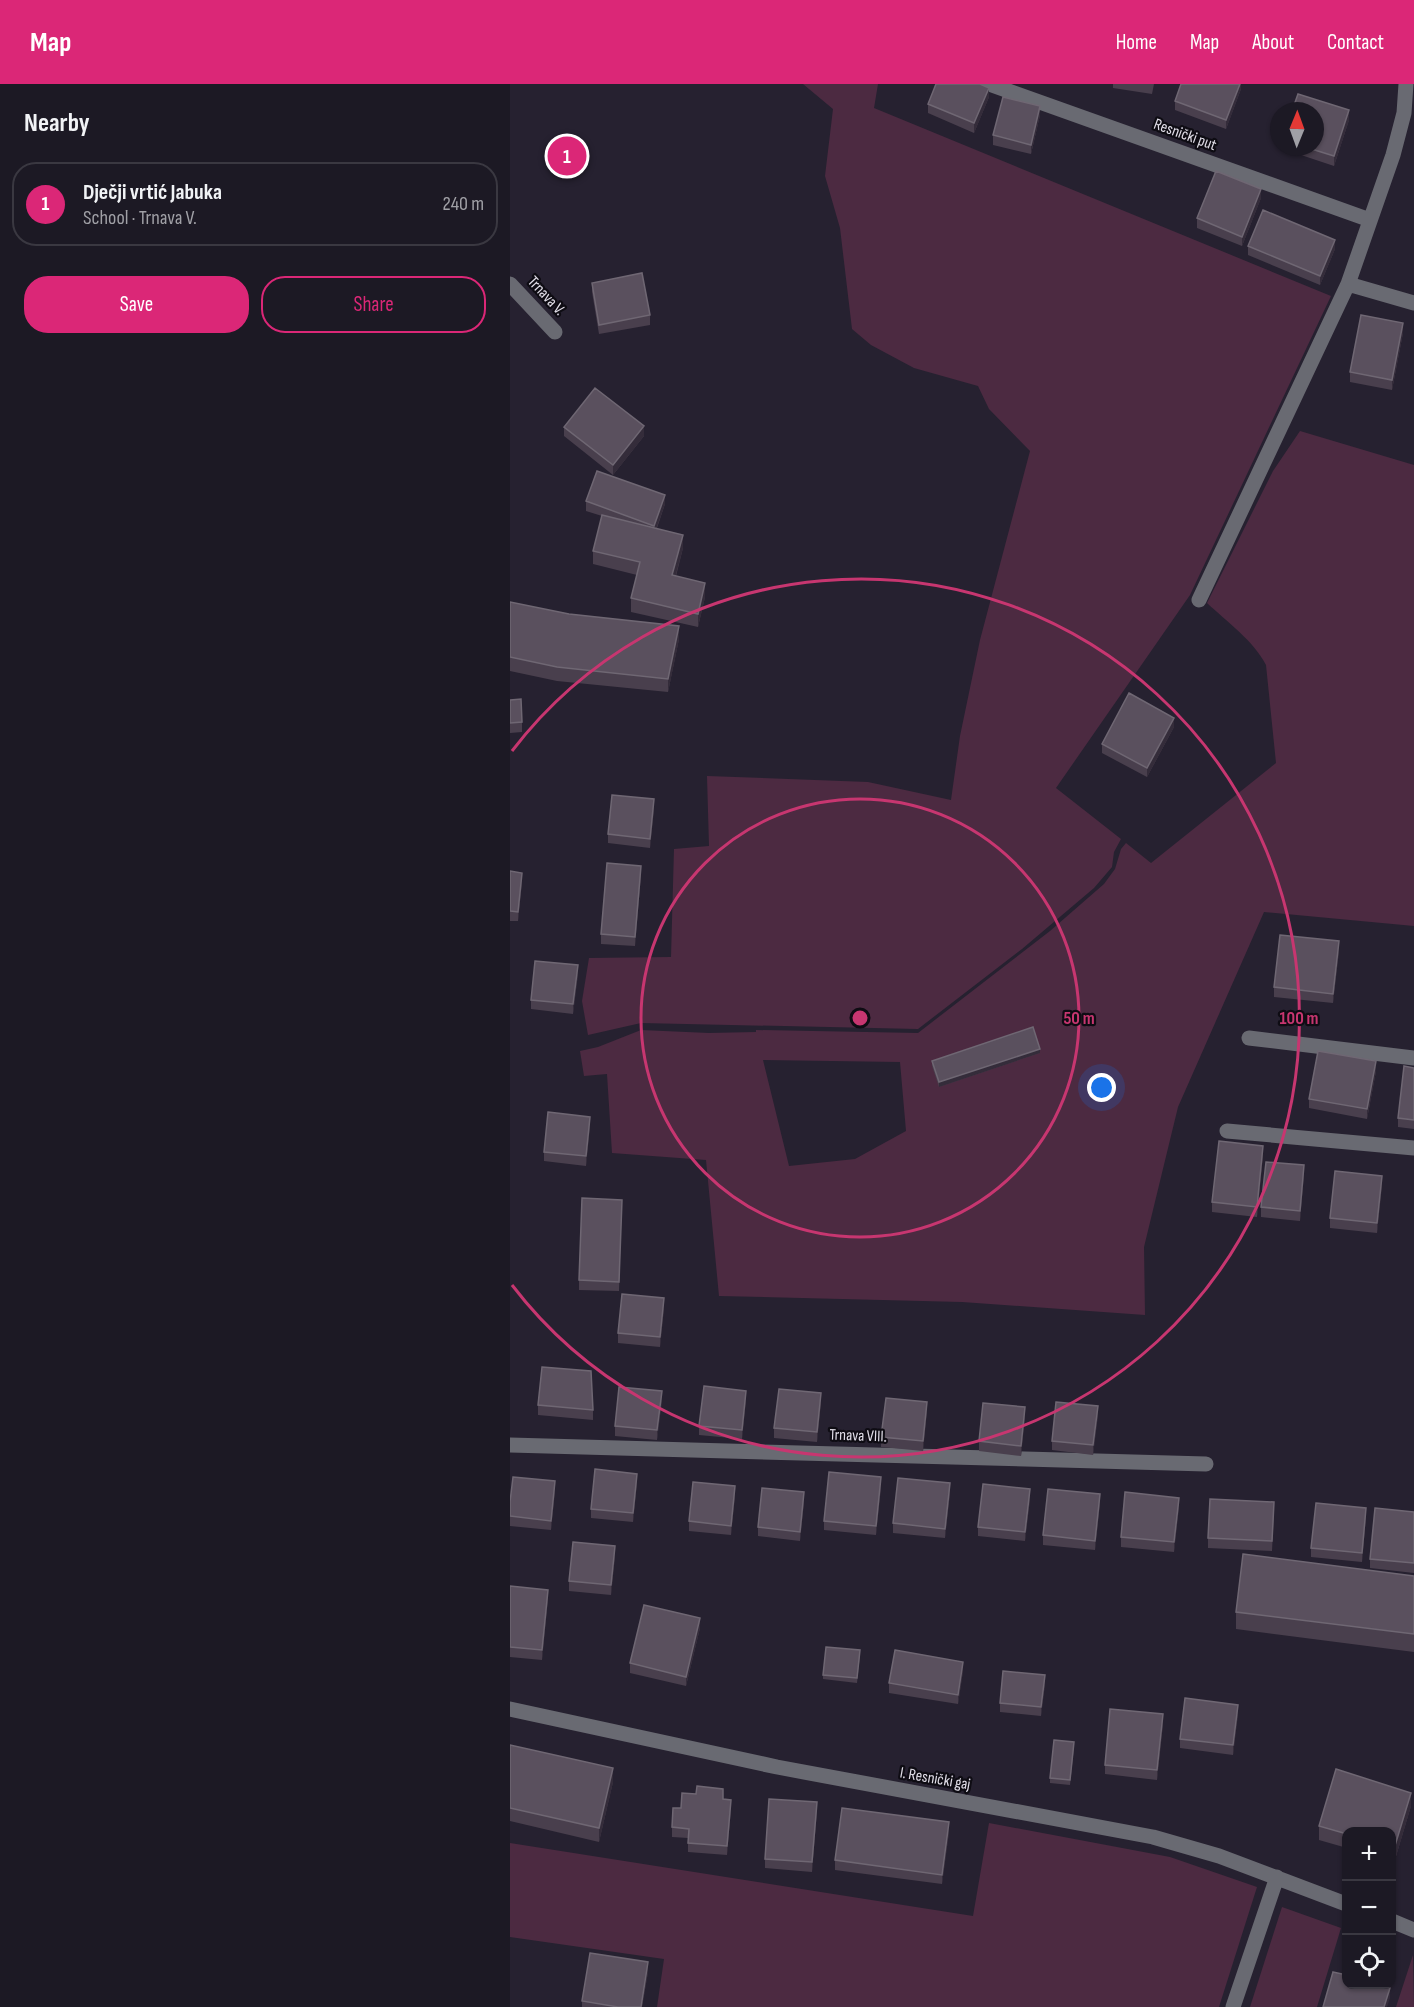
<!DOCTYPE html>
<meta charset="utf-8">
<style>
:root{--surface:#1c1924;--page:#25222c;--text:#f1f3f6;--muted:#a0a0a6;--line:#3a3841;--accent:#db2777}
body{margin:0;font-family:"Sofia Sans Condensed",sans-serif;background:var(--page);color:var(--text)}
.controls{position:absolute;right:18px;bottom:18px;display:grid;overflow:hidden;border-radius:12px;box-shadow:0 2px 4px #0004}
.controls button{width:54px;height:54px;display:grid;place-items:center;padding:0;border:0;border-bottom:2px solid var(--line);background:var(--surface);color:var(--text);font:30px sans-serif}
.compass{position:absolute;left:760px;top:18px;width:54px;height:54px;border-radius:50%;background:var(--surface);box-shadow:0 2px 4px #0004;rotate:1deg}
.you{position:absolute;left:592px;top:1004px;width:21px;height:21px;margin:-15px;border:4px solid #fff;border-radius:50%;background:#1a73e8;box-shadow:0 0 0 9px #1a73e833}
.badge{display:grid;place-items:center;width:39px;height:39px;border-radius:50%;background:var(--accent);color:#fff;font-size:20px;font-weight:700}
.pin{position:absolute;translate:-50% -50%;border:3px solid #fff;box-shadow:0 2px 6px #0006}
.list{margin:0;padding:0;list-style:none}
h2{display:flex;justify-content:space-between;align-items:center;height:78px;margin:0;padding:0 24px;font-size:26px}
h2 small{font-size:20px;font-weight:400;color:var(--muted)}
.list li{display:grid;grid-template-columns:39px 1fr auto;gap:18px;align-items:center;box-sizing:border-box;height:84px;margin:0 12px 12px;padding:0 12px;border:2px solid var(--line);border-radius:24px}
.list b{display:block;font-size:22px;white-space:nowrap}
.list p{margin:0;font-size:20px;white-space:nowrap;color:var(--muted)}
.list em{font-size:20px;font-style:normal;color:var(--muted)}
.actions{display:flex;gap:12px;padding:18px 24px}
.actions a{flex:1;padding:14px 0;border:2px solid var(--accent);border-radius:24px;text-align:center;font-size:21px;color:var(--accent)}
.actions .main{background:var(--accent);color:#fff}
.icon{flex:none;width:33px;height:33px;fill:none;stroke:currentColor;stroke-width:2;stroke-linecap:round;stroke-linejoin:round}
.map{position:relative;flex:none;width:904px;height:1923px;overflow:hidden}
header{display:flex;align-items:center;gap:36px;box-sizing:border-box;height:84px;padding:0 30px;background:var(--accent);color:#fff}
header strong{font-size:28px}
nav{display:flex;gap:33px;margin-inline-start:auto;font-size:21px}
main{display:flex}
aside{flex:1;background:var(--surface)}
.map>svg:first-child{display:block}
.green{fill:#4c2a41;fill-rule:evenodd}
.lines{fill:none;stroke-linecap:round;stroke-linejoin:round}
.minor{stroke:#696a72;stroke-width:15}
.wall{fill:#493f4d}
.shaded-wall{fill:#342c3a}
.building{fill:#5a505e;stroke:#6f6773;stroke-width:1.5}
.ring{fill:none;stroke:#c73670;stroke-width:3}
.labels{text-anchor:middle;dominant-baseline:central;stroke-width:4.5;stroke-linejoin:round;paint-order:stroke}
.street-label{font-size:16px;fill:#e2dfe9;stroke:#0e0c13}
.centre{fill:#c73670;stroke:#0e0c13;stroke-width:3}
.ring-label{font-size:18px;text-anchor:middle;font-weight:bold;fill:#c73670;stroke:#0e0c13;stroke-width:4.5;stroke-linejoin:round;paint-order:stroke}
</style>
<header>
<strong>Map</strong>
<nav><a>Home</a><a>Map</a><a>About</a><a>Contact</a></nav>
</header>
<main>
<aside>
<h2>Nearby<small></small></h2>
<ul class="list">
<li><span class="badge">1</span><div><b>Dječji vrtić Jabuka</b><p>School · Trnava V.</p></div><em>240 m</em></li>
</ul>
<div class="actions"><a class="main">Save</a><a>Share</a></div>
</aside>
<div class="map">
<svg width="904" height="1923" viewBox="0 0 904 1923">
<rect width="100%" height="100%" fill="#262130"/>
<path class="green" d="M293,0h75l-4,24 457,188 -141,299 -134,193 65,51 -7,13 -2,15 -18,21 -72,61 -104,80 -277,-6 -53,12 -6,-34 7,-43 82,-1 3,-108 35,-3 -2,-70 161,6 83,18 9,-64 20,-96 50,-189 -41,-42 -11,-23 -64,-18 -43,-23 -19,-16 -12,-101 -15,-52 8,-67z
M790,347l114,34v461l-150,-14 -86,195 -34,140 1,68 -183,-13 -243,-6 -13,-136 -94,-7 -5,-79 -23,2 -4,-25 18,-4 43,-17 68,3 47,-1v-2l162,3 132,-102 54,-47 11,-15 6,-20 5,-6 25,20 125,-100 -10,-98c-12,-24 -40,-44 -59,-62l66,-132zM253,976l137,2 6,69 -51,28 -66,7z
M479,1739l181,34 87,30 -38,120h-562l7,-48 -154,-22v-94l463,73z
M772,1823l59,21 -24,79h-67z
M903,1871l1,52h-18z"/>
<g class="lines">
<path class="minor" d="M479,0l381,136
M0,200l45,48
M838,200l66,19
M689,516l149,-316 45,-129 11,-42 2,-29
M739,954l165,20
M717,1047l187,17
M0,1361l696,19
M0,1625l267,58 376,70 66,19 127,48
M882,1837l22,9
M723,1923l44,-130"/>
</g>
<path class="wall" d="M603,0h41l-2,10 -39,-6z
M731,0v5l-15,40 -51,-19v-9z
M479,13l-15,36 -46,-20v-9z
M530,31l-9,39 -38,-9v-10z
M839,36l-15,46 -51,-17v-2h32z
M751,114l-19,48 -45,-18v-10z
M738,162l87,3 -15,36 -72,-30z
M82,199l58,32v10l-51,9 -7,-42z
M893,249l-11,57 -42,-8v-10z
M54,343l80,9 -31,39 -49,-39z
M76,417l79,3 -8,24 26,20 -7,28 29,21 -7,30 -67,-15v-14l6,-23 -44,-11v-13l9,-35 -16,-5z
M0,518l169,37 -11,53 -111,-11 -47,-10z
M0,616l12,22v10l-12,1z
M664,643l-27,50 -45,-24v-9z
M144,725l-4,39 -42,-5v-9z
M0,787l12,11 -4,39h-8z
M131,791l-6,71 -34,-2v-10z
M829,867l-6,52 -59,-6v-10z
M68,890l-5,40 -42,-5v-9z
M530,969l-101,34 -7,-21v-5z
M904,984v61l-16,-2v-9z
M866,987l-9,48 -58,-11v-9z
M80,1042l-4,40 -42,-5v-9z
M753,1071l-6,62 -45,-5v-10z
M794,1091l-4,46 -39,-4v-10z
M872,1101l-5,48 -47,-5v-10z
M112,1116l-3,91 -40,-1v-10z
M154,1224l-4,39 -42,-4v-10z
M152,1316l-5,40 -42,-4v-10z
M236,1316l-4,39 -43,-4v-9z
M311,1318l-4,40 -43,-4v-10z
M28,1321l55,5v10l-55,-5z
M417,1327l-4,40 -42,-4v-10z
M588,1331l-5,40 -41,-5v-9z
M515,1332l-4,40 -42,-5v-10z
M127,1399l-4,39 -42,-4v-9z
M371,1403l-5,48 -52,-5v-9z
M45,1407l-4,39 -41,-4v-24z
M440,1409l-5,45 -52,-5v-10z
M225,1412l-4,39 -42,-4v-10z
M520,1415l-5,42 -47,-5v-9z
M294,1418l-4,39 -42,-5v-9z
M590,1419l-5,47 -52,-5v-10z
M669,1423l-5,45 -53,-5v-10z
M764,1428l-2,39 -64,-3v-10z
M904,1428v61l-44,-5v-9z
M856,1433l-4,45 -51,-5v-9z
M105,1472l-4,39 -42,-4v-10z
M904,1492v76l-178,-23v-17z
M0,1502l38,13 -6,61 -32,-3z
M190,1544l-14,58 -56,-13v-10z
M350,1571l-3,28 -34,-4v-4z
M453,1587l-5,33 -69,-11v-10z
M535,1600l-4,32 -41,-4v-9z
M728,1630l-5,41 -53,-7v-9z
M653,1640l-6,56 -52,-6v-9z
M0,1661l103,37 -14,60 -89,-21z
M564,1663l-4,38 -20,-2v-5z
M213,1715l8,10 -4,46 -39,-3v-14l-16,-1v-10l9,-19z
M901,1722l-17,57 -2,-1v-30h-45v16l-28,-8v-14z
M307,1727l-5,61 -47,-4v-9z
M439,1748l-7,52 -107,-14v-10z
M138,1888l-6,35h-60v-6z"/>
<path class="shaded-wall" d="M730,0h1v5l-15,40v-9z
M479,4v9l-15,36v-10z
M530,22v9l-9,39v-9z
M839,26v10l-15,46v-10z
M751,105v9l-19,48v-9z
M825,156v9l-15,36v-9z
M893,239v10l-11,57v-10z
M134,342v10l-31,39v-10z
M155,411v9l-11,31v-9z
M173,451v13l-11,41v-14z
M195,499v14l-7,30v-13z
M169,542v13l-11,53v-13z
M664,634v9l-27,50v-9z
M144,715v10l-4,39v-9z
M131,782v9l-6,71v-9z
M12,789v9l-4,39v-9z
M829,857v10l-6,52v-9z
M68,881v9l-5,40v-10z
M530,965v4l-101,34v-5z
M866,977v10l-9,48v-10z
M80,1033v9l-4,40v-10z
M753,1062v9l-6,62v-10z
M794,1081v10l-4,46v-10z
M872,1092v9l-5,48v-10z
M154,1214v10l-4,39v-10z
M152,1307v9l-5,40v-10z
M236,1307v9l-4,39v-9z
M311,1309v9l-4,40v-10z
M417,1318v9l-4,40v-10z
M588,1322v9l-5,40v-10z
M515,1323v9l-4,40v-10z
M127,1390v9l-4,39v-9z
M371,1393v10l-5,48v-9z
M45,1397v10l-4,39v-9z
M440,1399v10l-5,45v-9z
M225,1402v10l-4,39v-9z
M520,1405v10l-5,42v-9z
M294,1408v10l-4,39v-9z
M590,1410v9l-5,47v-9z
M669,1414v9l-5,45v-10z
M856,1424v9l-4,45v-9z
M105,1462v10l-4,39v-10z
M38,1506v9l-6,61v-10z
M190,1534v10l-14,58v-9z
M453,1578v9l-5,33v-9z
M535,1591v9l-4,32v-9z
M728,1621v9l-5,41v-10z
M653,1630v10l-6,56v-10z
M103,1684v14l-14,60v-14z
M901,1709v13l-17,57v-14z
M221,1716v9l-4,46v-9z
M307,1718v9l-5,61v-10z
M439,1738v10l-7,52v-9z
M138,1878v10l-6,35h-1z
M880,1904v10l-3,9h-3z"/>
<path class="building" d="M426,0h44l9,4 -15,35 -46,-19z
M671,0h59l-14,36 -51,-19z
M788,10l51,16 -15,46 -29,-9h10v-36h-23z
M493,13l37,9 -9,39 -38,-10z
M706,87l45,18 -19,48 -45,-19z
M753,126l72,30 -15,36 -72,-30z
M132,189l8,42 -51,10 -7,-42z
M851,231l42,8 -11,57 -42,-8z
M85,304l49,38 -31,39 -49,-38z
M87,387l68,24 -11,31 -68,-25z
M92,431l81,20 -11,40 33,8 -7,31 -67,-16 9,-36 -47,-11z
M0,518l59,12 110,12 -11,53 -111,-12 -47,-10z
M619,609l45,25 -27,50 -45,-24z
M11,615l1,23 -12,1v-23z
M102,711l42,4 -4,40 -42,-5z
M97,779l34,3 -6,71 -34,-3z
M0,787l12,2 -4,39 -8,-1z
M770,851l59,6 -6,53 -59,-7z
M25,877l43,4 -5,39 -42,-4z
M523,943l7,22 -101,33 -7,-21z
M808,967l58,10 -9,48 -58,-10z
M894,982l10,2v52l-16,-2z
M38,1028l42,5 -4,39 -42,-4z
M709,1057l44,5 -6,61 -45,-5z
M756,1078l38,3 -4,46 -39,-4z
M825,1087l47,5 -5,47 -47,-5z
M72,1114l40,2 -3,82 -40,-2z
M112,1210l42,4 -4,39 -42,-4z
M32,1283l49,4 2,39 -55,-5z
M194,1302l42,5 -4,39 -43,-4z
M109,1303l43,4 -5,39 -42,-4z
M269,1305l42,4 -4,39 -43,-4z
M376,1314l41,4 -4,39 -42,-4z
M546,1318l42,4 -5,39 -41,-4z
M473,1319l42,4 -4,39 -42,-5z
M85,1385l42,5 -4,39 -42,-4z
M319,1388l52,5 -5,49 -52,-5z
M3,1393l42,4 -4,40 -41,-5v-14z
M388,1394l52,5 -5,46 -52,-6z
M183,1398l42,4 -4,40 -42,-5z
M473,1400l47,5 -5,43 -47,-5z
M252,1404l42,4 -4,40 -42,-5z
M538,1405l52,5 -5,47 -52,-6z
M615,1408l54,6 -5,44 -53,-5z
M700,1415l64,3 -2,39 -64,-3z
M806,1419l50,5 -4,45 -51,-5z
M865,1424l39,4v51l-44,-4z
M63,1458l42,4 -4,39 -42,-4z
M733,1470l171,22v58l-178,-22z
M0,1502l38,4 -6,60 -32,-3z
M134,1521l56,13 -14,59 -56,-14z
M316,1563l34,3 -3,28 -34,-3z
M385,1566l68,12 -5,33 -69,-12z
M493,1587l42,4 -4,32 -41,-4z
M675,1614l53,7 -5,40 -53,-6z
M600,1625l53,5 -6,56 -52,-5z
M544,1656l20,2 -4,38 -20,-2z
M0,1661l103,23 -14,60 -89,-20z
M826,1685l75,24 -17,56 -2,-1v-16h-45v2l-28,-8z
M187,1702l26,3v10l8,1 -4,46 -39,-3 1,-14 -17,-2 1,-19h8l1,-15 14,1z
M259,1715l48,3 -5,60 -47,-3z
M332,1724l107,14 -7,53 -107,-15z
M80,1869l58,9 -7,45h-23l-36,-6z
M823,1888l14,3v9h31l12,4 -6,19h-61z"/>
<g class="ring">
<circle cx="350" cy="934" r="219"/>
<path d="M2 667A439 439 0 1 1 2 1201"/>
</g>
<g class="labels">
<g class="street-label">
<text transform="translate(675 51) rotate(20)">Resnički put</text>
<text transform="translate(36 212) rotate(47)">Trnava V.</text>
<text transform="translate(348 1352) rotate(2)">Trnava VIII.</text>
<text transform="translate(425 1695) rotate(10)">I. Resnički gaj</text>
</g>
</g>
<circle cx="350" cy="934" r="9" class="centre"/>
<g class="ring-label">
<text x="569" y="940">50 m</text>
<text x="789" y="940">100 m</text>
</g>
</svg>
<div class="controls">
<button>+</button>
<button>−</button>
<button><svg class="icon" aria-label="locate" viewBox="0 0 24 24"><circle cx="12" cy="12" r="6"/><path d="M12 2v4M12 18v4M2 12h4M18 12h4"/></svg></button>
</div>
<svg class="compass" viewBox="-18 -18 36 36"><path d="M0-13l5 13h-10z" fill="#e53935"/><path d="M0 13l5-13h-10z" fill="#a0a0a6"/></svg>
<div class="you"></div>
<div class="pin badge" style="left:57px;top:72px">1</div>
</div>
</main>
